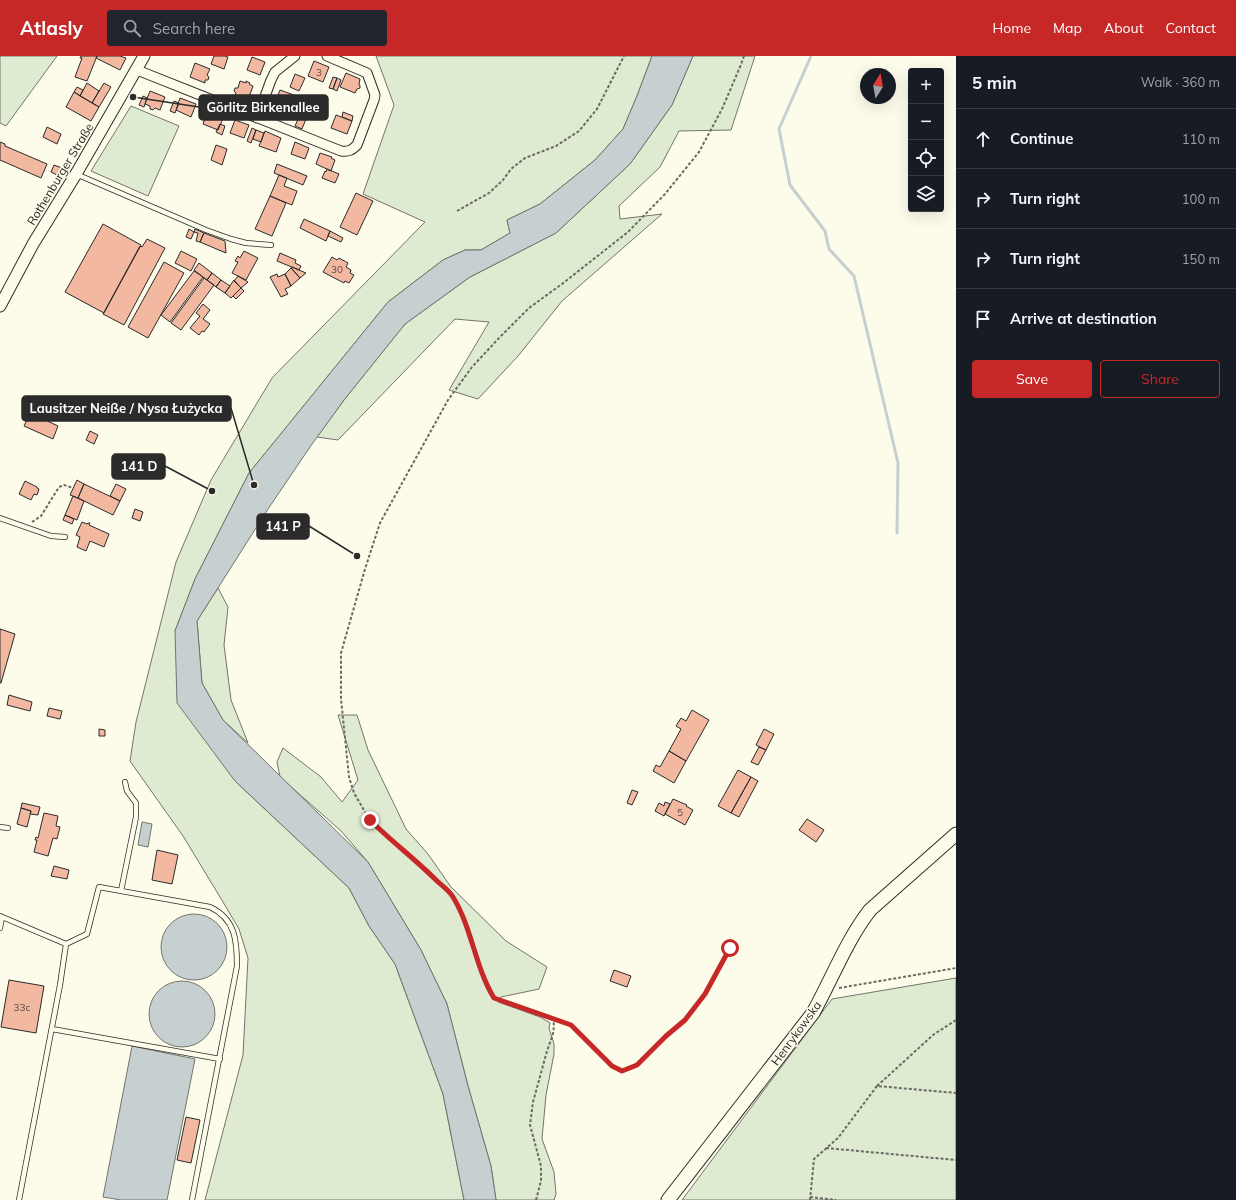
<!DOCTYPE html>
<meta charset="utf-8">
<style>
:root{--surface:#171b24;--page:#20242c;--text:#f1f3f6;--muted:#9ea1a6;--line:#363941;--accent:#c62828}
body{margin:0;font-family:Mulish,sans-serif;background:var(--page);color:var(--text)}
.controls{position:absolute;right:12px;top:12px;display:grid;overflow:hidden;border-radius:4px;box-shadow:0 4px 16px #0002}
.controls button{width:36px;height:36px;display:grid;place-items:center;padding:0;border:0;border-bottom:1px solid var(--line);background:var(--surface);color:var(--text);font:20px sans-serif}
.compass{position:absolute;left:860px;top:12px;width:36px;height:36px;border-radius:50%;background:var(--surface);box-shadow:0 4px 16px #0002;rotate:11deg}
.stop{position:absolute;width:12px;height:12px;margin:-9px;border:3px solid #c62828;border-radius:50%;background:#fff}
.stop.end{background:#c62828;border-color:#fff;box-shadow:0 1px 4px #0008}
.list{margin:0;padding:0;list-style:none}
h2{display:flex;justify-content:space-between;align-items:center;height:52px;margin:0;padding:0 16px;font-size:17px}
h2 small{font-size:13px;font-weight:400;color:var(--muted)}
.list li{display:grid;grid-template-columns:26px 1fr auto;gap:12px;align-items:center;box-sizing:border-box;height:60px;padding:0 16px;border-top:1px solid var(--line)}
.list b{display:block;font-size:15px;white-space:nowrap}
.list em{font-size:13px;font-style:normal;color:var(--muted)}
.actions{display:flex;gap:8px;padding:12px 16px}
.actions a{flex:1;padding:9px 0;border:1px solid var(--accent);border-radius:4px;text-align:center;font-size:14px;color:var(--accent)}
.actions .main{background:var(--accent);color:#fff}
.icon{flex:none;width:22px;height:22px;fill:none;stroke:currentColor;stroke-width:2;stroke-linecap:round;stroke-linejoin:round}
.map{position:relative;flex:none;width:956px;height:1144px;overflow:hidden}
header{display:flex;align-items:center;gap:24px;box-sizing:border-box;height:56px;padding:0 20px;background:var(--accent);color:#fff}
header strong{font-size:19px}
nav{display:flex;gap:22px;margin-inline-start:auto;font-size:14px}
.search{width:280px;height:36px;background:var(--page);display:flex;align-items:center;gap:10px;box-sizing:border-box;padding:0 14px;border-radius:4px;color:var(--muted);font-size:15px}
main{display:flex}
aside{flex:1;background:var(--surface)}
.map>svg:first-child{display:block}
.green{fill:#deebd1;stroke:#74746e}
.water{fill:#c7d0d0;stroke:#74746e}
.lines{fill:none;stroke-linecap:round;stroke-linejoin:round}
.stream{stroke:#c7d0d0;stroke-width:3}
.building{fill:#f2b8a0;stroke:#2b2b2b}
.service-casing{stroke:#2b2b2b;stroke-width:6}
.minor-casing{stroke:#2b2b2b;stroke-width:11}
.tertiary-casing{stroke:#2b2b2b;stroke-width:13}
.secondary-casing{stroke:#2b2b2b;stroke-width:15}
.path{stroke:#6a6964;stroke-width:2;stroke-dasharray:3 2;stroke-linecap:butt}
.service{stroke:#fdfbea;stroke-width:4.5}
.minor{stroke:#fdfbea;stroke-width:9}
.tertiary{stroke:#fdfbea;stroke-width:11}
.secondary{stroke:#fdfbea;stroke-width:13}
.route{stroke:#c62828;stroke-width:5}
.labels{text-anchor:middle;dominant-baseline:central;stroke-width:3;stroke-linejoin:round;paint-order:stroke}
.number-label{font-size:10px;fill:#5d4e48}
.street-label{font-size:12px;fill:#2b2b2b;stroke:#fdfbea}
.leader{fill:none;stroke:#2b2b2b;stroke-width:1.5}
.callout-dot{fill:#2b2b2b;stroke:#fdfbea;stroke-width:1.5}
.callout{fill:#2b2b2b;stroke:#2b2b2b;stroke-width:1.5}
.callout-label{font-size:13px;text-anchor:middle;font-weight:bold;fill:#fff}
</style>
<header>
<strong>Atlasly</strong>
<div class="search"><svg class="icon" aria-label="search" viewBox="0 0 24 24"><circle cx="10" cy="10" r="6"/><path d="M15 15l6 6"/></svg>Search here</div>
<nav><a>Home</a><a>Map</a><a>About</a><a>Contact</a></nav>
</header>
<main>
<div class="map">
<svg width="956" height="1144" viewBox="0 0 956 1144">
<rect width="100%" height="100%" fill="#fdfbea"/>
<path class="green" d="M0,0h57l-51,70 -6,-3z
M376,0h276l-15,40 -14,33 -28,31 -55,44 -33,16 3,13 -29,17h-16l-22,10 -55,42 -139,171 -54,106 -20,52 60,150 114,107 20,38 26,38 48,130 21,106h-259l38,-145 5,-97 -9,-29 -19,-32 -37,-61 -53,-75 6,-39 40,-160 35,-82 61,-102 153,-156 -62,-28 31,-89z
M693,0h62l-24,74 -52,1 -19,36 -41,39 1,13 42,-5 -100,87 -44,55 -40,43 -29,-9 40,-68 -34,-3 -117,121 -21,-3 27,-37 61,-76 65,-47 86,-44 74,-69 42,-59z
M131,50l48,20 -31,70 -57,-25z
M218,532l10,19 -4,38 7,55 17,43 -25,-23 -21,-37 -5,-62z
M338,659h19l11,35 38,79 22,25 23,33 55,54 41,26 -8,22 -38,8 -3,5 42,15 10,6 -1,5 5,16v10l-8,41 -4,44 12,33 2,22 -2,6h-58l-5,-34 -23,-80 -21,-82 -26,-54 -53,-88 -27,-31 -61,-54 -3,-15 6,-14 38,29 21,25 16,-22z
M956,922v222h-274l150,-201z"/>
<path class="water" d="M652,0h41l-21,49 -42,59 -74,69 -86,44 -65,47 -61,76 -34,47 -42,62 -71,112 5,62 21,37 145,142 53,88 26,54 21,82 23,80 5,34h-32l-21,-106 -48,-130 -26,-38 -20,-38 -114,-107 -58,-78 -2,-72 20,-52 54,-106 139,-171 55,-42 22,-10h16l29,-17 -3,-13 33,-16 55,-44 28,-31 14,-33z
M142,766l10,2 -4,23 -10,-2z
M161 891a33 33 0 1 1 66 0a33 33 0 1 1-66 0Z
M149 958a33 33 0 1 1 66 0a33 33 0 1 1-66 0Z
M132,990l63,13 -28,141h-46l-18,-3z"/>
<g class="lines">
<path class="stream" d="M811,0l-32,73 11,56 35,46 4,18 25,27 44,187 -1,70"/>
</g>
<path class="building" d="M81,0h16l-10,25 -12,-4 7,-19h-2z
M97,0h23l6,2 -6,12 -24,-12z
M214,0h11l3,1 -4,12 -13,-5z
M252,1l13,5 -5,13 -13,-5z
M314,5l15,6 -6,15 -15,-6z
M195,7l15,6 -3,6 2,2 -1,3h-3v3l-15,-6z
M346,17l14,6 -1,5 1,2v2l-3,1 -2,4 -15,-6z
M295,18l10,4 -6,13 -9,-4z
M333,21l4,1 -4,11 -4,-1z
M337,22l4,2 -4,11 -4,-2z
M240,25l6,2v-2l4,2 -1,1 4,2 -5,14 -13,-5 1,-2 -2,-2 1,-3h3z
M87,27l12,8 -7,12 -12,-7z
M104,27l7,4 -12,20 -7,-4z
M77,31l6,3 -3,6 -6,-4z
M280,34l14,5 -3,8 1,2v2h-3l-1,3 -14,-5z
M150,35l15,6 -5,13 -5,-2 -2,2 -3,-1v-3l-5,-2z
M74,36l25,15 -8,14 -25,-14z
M143,40l4,2 -3,9 -5,-2z
M180,42l16,6 -5,13 -15,-7z
M174,45l5,2 -4,10 -5,-2z
M209,54l15,6 -6,14 -15,-6 2,-6v-4l2,-1z
M343,56l10,4 -1,5 -10,-4z
M336,59l16,6 -5,13 -16,-6z
M299,61l7,2 -4,10 -7,-3z
M235,64l14,5 -5,13 -14,-5z
M220,68l5,2 -3,9 -6,-3z
M47,71l14,7 -4,10 -14,-7z
M252,72l4,2 -5,13 -4,-2z
M256,74l8,3 -3,9 -8,-3z
M265,75l16,7 -5,14 -17,-6z
M0,86l5,2v2l42,18 -6,14 -41,-18z
M295,86l14,6 -4,11 -14,-5z
M216,89l11,4 -5,16 -11,-5z
M320,97l12,4 -1,1 4,2 -4,11 -15,-7z
M277,108l30,12 -4,9 -29,-12z
M54,109l8,3 -3,8 -8,-4z
M327,113l12,5 -4,9 -13,-5 3,-7 1,1z
M279,119l8,3 -3,8 13,5 -5,14 -22,-9z
M356,137l17,8 -16,34 -17,-8z
M270,140l16,7 -14,33 -17,-7z
M304,163l26,12 -4,10 -26,-13z
M103,168l38,21 -37,68 -39,-21z
M189,173l5,3 -3,7 -5,-2z
M195,173l9,4 -4,9 -4,-1 2,-8 -4,-1z
M330,175l13,7 -2,4 -13,-6z
M204,177l21,8 1,12 -26,-11z
M147,183l18,9 -41,77 -21,-11 37,-68 2,1z
M181,195l16,8 -6,12 -16,-8z
M244,195l14,7 -12,22 -14,-7 6,-11 -3,-1 3,-5 2,2z
M280,197l16,7 -1,3 6,3 -2,4 -22,-9z
M332,201l5,3 2,-2 9,5 -2,4 5,3 -1,3 4,2 -5,8 -4,-2 -1,2 -21,-11z
M164,206l20,11 -36,65 -20,-11z
M199,207l13,10 -5,7 -13,-10z
M292,211l14,6 -6,5 -9,-10z
M291,212l9,10 -9,8 -6,-12z
M194,215l9,6 -33,45 -9,-7z
M212,217l9,7 -5,7 -9,-7z
M277,218l1,3 7,-3 6,12 -6,3 3,5 -7,3 -11,-20z
M238,220l10,6 -7,6 -7,-7z
M204,222l10,7 -33,45 -10,-7z
M221,224l9,6 -5,7 -9,-6z
M234,224l7,8 -10,10 -6,-5z
M241,232l3,3 -8,8 -3,-3z
M203,248l7,6 -7,9 7,5 -6,8 -2,-1 -3,4 -9,-7 10,-12 -4,-3z
M30,357l28,13 -5,13 -29,-13z
M90,375l8,4 -4,9 -8,-4z
M77,424l7,4 -6,14 -8,-3z
M25,425l12,6v1l2,1 -2,6 -3,-1 -3,6 -12,-6z
M84,428l36,17 -7,14 -35,-17z
M116,428l10,5 -6,12 -10,-5z
M73,440l11,5 -7,19 -12,-5z
M135,453l8,3 -3,9 -8,-3z
M65,459l9,4 -2,5 -9,-4z
M82,466l5,2 1,-1h2l-1,2 20,9 -5,13 -14,-6 -4,10 -9,-4 3,-10 -4,-2z
M0,573l15,5 -14,49h-1z
M9,639l23,7 -2,9 -23,-6z
M49,652l13,3 -2,8 -13,-3z
M692,654l17,10 -23,41 -17,-10 12,-22 -5,-3 5,-8 5,3z
M99,673l6,1v6h-6z
M764,673l10,5 -8,16 -10,-5z
M759,691l7,3 -8,15 -7,-3z
M669,695l17,10 -12,22 -21,-12 3,-6 4,2z
M738,714l13,7 -20,36 -13,-7z
M751,721l7,4 -19,36 -8,-4z
M632,734l6,2 -6,13 -5,-2z
M673,743l14,6 -1,1 7,4 -8,15 -20,-11z
M665,746l5,2 -6,12 -9,-5 4,-8 5,3z
M22,747l18,4 -2,8 -8,-1 1,-3 -10,-3z
M21,752l10,3 -4,16 -10,-3z
M44,757l14,3 -2,10 4,1 -3,12 -4,-1 -5,18 -14,-4 3,-12h-2l1,-3 2,1z
M807,763l17,11 -8,12 -17,-12z
M157,794l21,5 -6,29 -20,-4z
M54,810l15,4 -2,9 -16,-3z
M614,914l17,6 -4,11 -17,-6z
M9,924l35,6 -8,47 -35,-6z
M186,1061l14,3 -9,43 -14,-3z"/>
<g class="lines">
<g class="service-casing">
<path id="service" d="M76,118l130,56 25,9 15,4 25,2
M0,462l51,18 14,1
M0,771l8,1
M121,835l15,-74v-14l-9,-12 -2,-9
M0,860l66,28 -6,41 -41,215
M0,872l2,-11
M66,888l21,-10 12,-47 111,20c26,12 27,35 27,59l-45,234
M52,973l168,30"/>
</g>
<g class="minor-casing">
<path id="minor" d="M137,14l204,81c8,1 11,-1 16,-6l17,-45 1,-5 -8,-22 -40,-17
M257,62l14,-38 4,-8 20,-16"/>
</g>
<g class="tertiary-casing">
<path id="tertiary" d="M0,250l33,-62 43,-70 68,-118"/>
</g>
<g class="secondary-casing">
<path id="secondary" d="M668,1144l145,-187c19,-34 33,-72 57,-103l86,-76"/>
</g>
<path class="path" d="M457,155l32,-18 14,-13 8,-11 14,-11 31,-12 23,-15 18,-22 27,-53
M32,466l9,-6 18,-29 5,-2 9,3
M839,932l117,-20
M553,962l18,7 41,40 10,6 15,-6 30,-29 18,-16 20,-26 25,-46
M877,1030l56,-51 23,-15
M826,1092l130,12
M810,1141l26,3
M536,1144l5,-19v-15l-11,-41 3,-23 14,-51 6,-17 1,-8 -1,-8 -59,-20 -7,-10 -22,-67 -12,-26 -33,-31 -35,-29 -15,-14 -9,-16 -7,-12 -5,-16 -8,-78v-46l24,-84 15,-46 68,-123 24,-33 28,-30 29,-29 33,-24 66,-52 37,-38 34,-42 23,-43 18,-42 4,-11
M810,1144l4,-41 24,-21 39,-52 79,7"/>
<use href="#service" class="service"/>
<use href="#minor" class="minor"/>
<use href="#tertiary" class="tertiary"/>
<use href="#secondary" class="secondary"/>
</g>
<g class="lines">
<path class="route" d="M370,764c21,21 45,39 66,60 5,5 13,10 17,17 19,31 22,70 41,101l77,27 41,41 10,5 15,-6 29,-29 19,-16 20,-26 25,-46"/>
</g>
<g class="labels">
<g class="number-label">
<text x="319" y="16">3</text>
<text x="337" y="213">30</text>
<text x="680" y="756">5</text>
<text x="22" y="951">33c</text>
</g>
<g class="street-label">
<text transform="translate(60 118) rotate(-59)">Rothenburger Straße</text>
<text transform="translate(796 977) rotate(-54)">Henrykowska</text>
</g>
</g>
<path class="leader" d="M133 41L199 51M254 429L231 352M212 435L165 410M357 500L309 470"/>
<g class="callout-dot">
<circle cx="133" cy="41" r="4"/>
<circle cx="254" cy="429" r="4"/>
<circle cx="212" cy="435" r="4"/>
<circle cx="357" cy="500" r="4"/>
</g>
<g class="callout">
<rect x="199" y="39" width="129" height="25" rx="4"/>
<rect x="22" y="340" width="209" height="25" rx="4"/>
<rect x="112" y="398" width="53" height="25" rx="4"/>
<rect x="257" y="458" width="52" height="25" rx="4"/>
</g>
<g class="callout-label">
<text x="263" y="56">Görlitz Birkenallee</text>
<text x="126" y="357">Lausitzer Neiße / Nysa Łużycka</text>
<text x="139" y="415">141 D</text>
<text x="283" y="475">141 P</text>
</g>
</svg>
<div class="controls">
<button>+</button>
<button>−</button>
<button><svg class="icon" aria-label="locate" viewBox="0 0 24 24"><circle cx="12" cy="12" r="6"/><path d="M12 2v4M12 18v4M2 12h4M18 12h4"/></svg></button>
<button><svg class="icon" aria-label="layers" viewBox="0 0 24 24"><path d="M12 4l9 5-9 5-9-5zM3 14l9 5 9-5"/></svg></button>
</div>
<svg class="compass" viewBox="-18 -18 36 36"><path d="M0-13l5 13h-10z" fill="#e53935"/><path d="M0 13l5-13h-10z" fill="#9ea1a6"/></svg>
<div class="stop" style="left:730px;top:892px"></div>
<div class="stop end" style="left:370px;top:764px"></div>
</div>
<aside>
<h2>5 min<small>Walk · 360 m</small></h2>
<ul class="list">
<li><svg class="icon" aria-label="ahead" viewBox="0 0 24 24"><path d="M12 20V5M6 11l6-6 6 6"/></svg><div><b>Continue</b></div><em>110 m</em></li>
<li><svg class="icon" aria-label="right" viewBox="0 0 24 24"><path d="M7 20v-9h11M14 6l5 5-5 5"/></svg><div><b>Turn right</b></div><em>100 m</em></li>
<li><svg class="icon" aria-label="right" viewBox="0 0 24 24"><path d="M7 20v-9h11M14 6l5 5-5 5"/></svg><div><b>Turn right</b></div><em>150 m</em></li>
<li><svg class="icon" aria-label="arrive" viewBox="0 0 24 24"><path d="M6 21V4h12l-3 4 3 4H6"/></svg><div><b>Arrive at destination</b></div></li>
</ul>
<div class="actions"><a class="main">Save</a><a>Share</a></div>
</aside>
</main>
